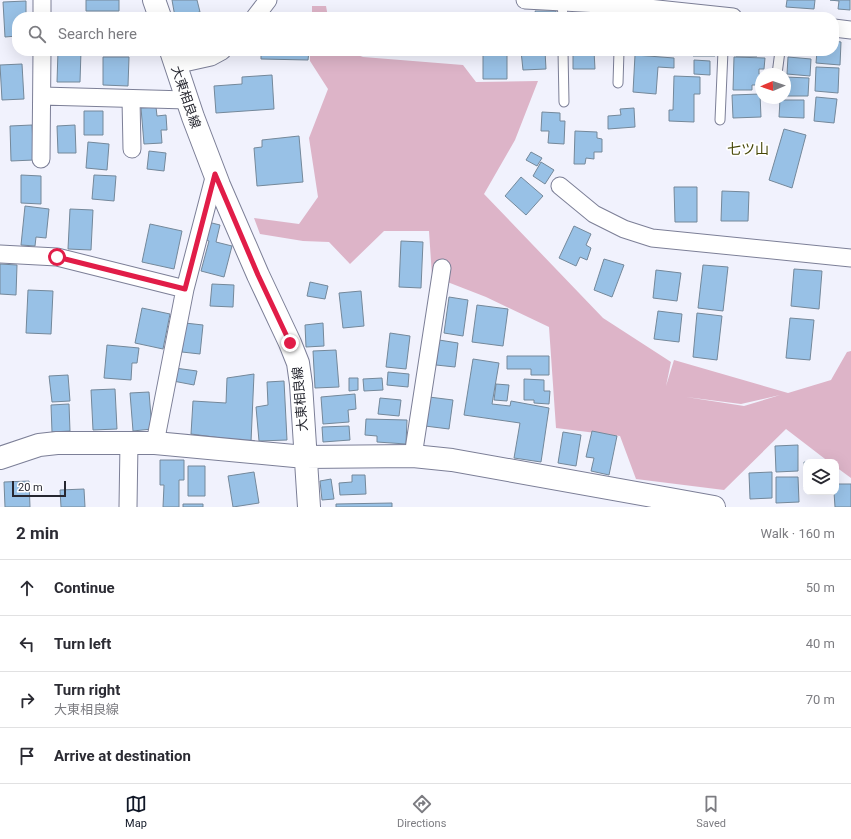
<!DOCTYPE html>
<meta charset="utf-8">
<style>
:root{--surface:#fff;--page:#f7f7f7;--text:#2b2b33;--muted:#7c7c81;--line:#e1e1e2;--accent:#111827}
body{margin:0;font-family:Roboto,"Noto Sans JP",sans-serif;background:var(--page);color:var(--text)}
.controls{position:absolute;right:12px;bottom:12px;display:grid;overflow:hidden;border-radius:8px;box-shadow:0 4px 16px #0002}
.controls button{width:36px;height:36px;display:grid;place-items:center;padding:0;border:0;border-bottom:1px solid var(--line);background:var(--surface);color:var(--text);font:20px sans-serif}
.compass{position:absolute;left:755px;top:68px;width:36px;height:36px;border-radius:50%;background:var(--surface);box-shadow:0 4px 16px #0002;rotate:268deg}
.scale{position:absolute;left:12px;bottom:10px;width:54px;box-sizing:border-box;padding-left:4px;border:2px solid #262730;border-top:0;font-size:11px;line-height:14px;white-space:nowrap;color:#262730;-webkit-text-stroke:3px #fff;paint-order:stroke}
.stop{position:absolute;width:12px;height:12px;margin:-9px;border:3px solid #e11d48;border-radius:50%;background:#fff}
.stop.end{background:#e11d48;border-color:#fff;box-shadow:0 1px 4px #0008}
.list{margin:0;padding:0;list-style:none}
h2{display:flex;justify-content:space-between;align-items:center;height:52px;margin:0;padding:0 16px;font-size:17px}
h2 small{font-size:13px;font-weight:400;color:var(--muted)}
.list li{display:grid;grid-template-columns:26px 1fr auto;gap:12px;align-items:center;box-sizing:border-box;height:56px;padding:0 16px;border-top:1px solid var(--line)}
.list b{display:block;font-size:15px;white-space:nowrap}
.list p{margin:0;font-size:13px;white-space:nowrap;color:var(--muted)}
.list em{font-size:13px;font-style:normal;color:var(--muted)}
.icon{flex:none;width:22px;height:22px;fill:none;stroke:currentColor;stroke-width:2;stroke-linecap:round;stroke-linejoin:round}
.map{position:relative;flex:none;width:851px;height:507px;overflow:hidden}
.search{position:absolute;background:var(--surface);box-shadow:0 4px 16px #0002;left:12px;right:12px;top:12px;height:44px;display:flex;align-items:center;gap:10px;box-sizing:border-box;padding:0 14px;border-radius:16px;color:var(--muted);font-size:15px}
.sheet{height:276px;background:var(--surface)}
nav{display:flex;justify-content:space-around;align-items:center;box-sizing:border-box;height:56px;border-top:1px solid var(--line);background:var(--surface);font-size:11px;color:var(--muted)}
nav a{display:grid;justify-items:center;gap:2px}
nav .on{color:var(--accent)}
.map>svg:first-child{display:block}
.green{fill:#ddb4c8;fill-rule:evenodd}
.building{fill:#98c1e6;stroke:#74889a}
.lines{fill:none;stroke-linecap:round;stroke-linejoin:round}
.lane-casing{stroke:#7c7f97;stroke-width:11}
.street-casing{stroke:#7c7f97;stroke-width:19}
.secondary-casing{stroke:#7c7f97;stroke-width:24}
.lane{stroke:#fff;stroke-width:9}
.street{stroke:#fff;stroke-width:17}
.secondary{stroke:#fff;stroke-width:22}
.route{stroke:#e11d48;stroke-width:5}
.labels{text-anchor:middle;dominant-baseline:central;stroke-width:3.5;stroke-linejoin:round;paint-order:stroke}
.street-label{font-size:13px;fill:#262730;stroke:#fff}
.neighbourhood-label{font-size:14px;fill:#454605;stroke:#fff}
</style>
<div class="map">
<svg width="851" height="507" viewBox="0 0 851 507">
<rect width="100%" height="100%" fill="#f1f2fd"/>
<path class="green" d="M312,6h14l2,11h-16z
M310,51h37l16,6 100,8 13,17 62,-1 -23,59 -31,54 119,124 68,44 -5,24 8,-26 114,33 43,-13 16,-28 4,-1v127l-15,-11v-5h-7l-43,-33 -62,61 -88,-11 -16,-43 -64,-8 -7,-101 -63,-30 -54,-21 -3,-45h-45l-34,33 -21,-22 -26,-1 -43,-7 -6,-16 45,6 19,-27 -9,-59 19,-49 -18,-28zM780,395l-36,11 -58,-9 55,7z"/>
<path class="building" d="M86,0h33v11h-33z
M172,0h25l3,12 -25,5z
M787,0h28l-1,9 -28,-2z
M830,0h20v10l-12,-1 1,-8z
M26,1v16h-9v19l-12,1 -2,-35z
M535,11h21v6h-19z
M342,15h23v2h-23z
M834,41l7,1 -1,23 -24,-2 1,-12h17z
M58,51h23l-1,31h-23z
M261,51h48l-1,9 -47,-1z
M433,51h22v4l-22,-1z
M483,51h24v28h-24z
M521,51h24l1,18 -23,1z
M573,51h21l1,18h-22z
M693,51h22v5h-22z
M736,51h21v5h-21z
M791,51h21v3l-21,-1z
M635,55l39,3v10l-16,-1 -2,27 -23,-2z
M103,57h26l-1,29 -25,-1z
M734,57l31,1 -1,11h-5v5l2,1v10h-9v5h-19z
M788,57l23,2 -1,17 -23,-2z
M694,60l16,1v14l-16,-1z
M22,64l2,35 -22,1 -2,-35z
M816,67l23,1 -1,25 -23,-2z
M272,75l2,34 -58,4 -2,-27 28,-2v-7z
M674,76l26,1v17h-6v28l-25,-1v-11h4z
M785,77l24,1 -1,18h-23z
M760,94l1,23 -28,1 -1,-23z
M816,97l21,2 -3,24 -20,-2z
M780,100h24v18l-25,-1z
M156,107l1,9 9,-1 1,15h-6l1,13 -18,1 -3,-36z
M634,108l1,19 -27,2v-13l13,-1 -1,-6z
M84,111h19v24h-19z
M542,112l18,1v8h5l-1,23 -16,-1 1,-12h-8z
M32,125l2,35 -23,1 -1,-35z
M75,125l1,28h-18l-1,-27z
M784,129l22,6 -14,53 -23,-8z
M575,131l22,1v6l5,1v13h-8v7l-8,-1 -1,6h-11z
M299,136l4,46 -46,4 -3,-38 8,-1v-7z
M88,142l21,2 -2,26 -21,-2z
M149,151l17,2 -2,18 -17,-2z
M531,152l11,6 -5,8 -11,-6z
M541,162l13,8 -9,14 -12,-8z
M21,175l20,1v28l-20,-1z
M94,175l22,1 -2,25 -22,-2z
M521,177l22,19 -17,19 -21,-19z
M674,187h23v35h-22z
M722,191l27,1 -1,29h-27z
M25,206l24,3 -3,29 -10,-1 -1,9 -14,-1z
M70,209l23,1 -2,40 -23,-1z
M208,222l12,3 -4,17 16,4 -8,31 -23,-6 8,-30 -5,-2z
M150,224l32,7 -8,38 -32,-7z
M574,226l17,8 -5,11 5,3 -4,12 -7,-3 -4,9 -17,-8z
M401,241l22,1 -2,46 -22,-1z
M604,259l20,6 -12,32 -18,-7z
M0,264l17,1 -1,30 -16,-1z
M703,265l25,2 -5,44 -25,-3z
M794,269l28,2 -3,38 -28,-3z
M656,270l25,3 -4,28 -24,-3z
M310,282l18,4 -3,13 -18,-3z
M212,284l22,1 -1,22 -23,-1z
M28,290l25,1 -2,43 -25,-1z
M361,291l3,35 -21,2 -4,-35z
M449,297l19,3 -5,36 -19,-3z
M477,305l31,4 -5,37 -31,-4z
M142,308l28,6 -7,35 -28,-6z
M658,311l24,3 -3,28 -25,-3z
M697,313l25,3 -5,44 -24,-3z
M790,318l24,2 -4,40 -24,-2z
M185,323l18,2 -3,29 -18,-2z
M323,323l1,23 -18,1 -1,-22z
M390,333l20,3 -4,33 -20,-2z
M439,340l19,3 -3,24 -19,-2z
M107,345l32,3 -2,15h-5l-1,17 -27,-2z
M336,350l3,37 -24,1 -2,-37z
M507,356h42v19h-18v-6h-24z
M473,359l26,4 -7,41 18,2 1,-5 38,7 -8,54 -27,-4 6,-35 -56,-8z
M175,368l22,3 -3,14 -21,-4z
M388,372l21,2 -1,13 -21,-2z
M254,374l-3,68 -60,-8 2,-33 33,2 1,-25z
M68,375l2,26 -18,1 -3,-26z
M349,378h9v12l-9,1z
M382,378l1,12 -19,1 -1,-12z
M524,379l20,1v11h6l-1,13 -15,-1v-3h-10z
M284,381l3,59 -28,1 -3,-34 12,-2 -1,-23z
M496,384l13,1 -2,16 -13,-1z
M115,389l2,40 -24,1 -2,-40z
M149,392l3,37 -19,2 -3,-38z
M355,394l1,15 -8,1 1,12 -26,2 -2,-27z
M429,397l24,3 -4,29 -24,-3z
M380,398l21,2 -2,16 -21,-2z
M69,404l1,27 -18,1 -1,-27z
M366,419l41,1 -1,24 -29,-2v-6l-12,-1z
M349,426l1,14 -27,2 -1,-15z
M592,431l25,5 -8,39 -18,-4 3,-13 -8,-1z
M563,432l18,3 -5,31 -18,-3z
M798,445v26l-22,1 -1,-26z
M160,460h24v20h-5v27h-16l1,-22h-4z
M827,461l-21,1v26h-2v-26z
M188,466h17v30h-17z
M254,472l5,31 -26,4 -5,-31z
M772,472v26l-22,1 -1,-26z
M352,475h13l1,19 -26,1 -1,-12 13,-1z
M776,477h22l1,25 -23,1z
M331,479l3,20 -12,1 -2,-19z
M29,481l1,26h-25l-1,-25z
M836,484h15v23h-16l-1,-15h2z
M84,489l1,18h-24l-1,-17z
M392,503v4h-56v-3z
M183,504h20v3h-20z"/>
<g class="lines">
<g class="lane-casing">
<path id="lane" d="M562,2l1,15
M563,51l1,51
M777,74l3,-23
M618,83l1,-32
M720,120l3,-69"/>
</g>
<g class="street-casing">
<path id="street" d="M525,0l95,5 113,12
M42,17v-17
M255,17l13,-17
M834,28l17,2
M175,65l36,-8 11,-6
M42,96l145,4
M131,99l1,50
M41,159l1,-108
M560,186l34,28 30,15 28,9 199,20
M0,254l57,3 128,32
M155,443l30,-154 30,-115
M413,456l29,-188
M128,507l1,-64"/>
</g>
<g class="secondary-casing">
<path id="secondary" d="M154,0l6,17
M171,51l22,66 26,68 39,90 32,68 8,20 3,21 8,123
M0,458l39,-13 18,-2h98l150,14 108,-1 39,4 262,47"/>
</g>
<use href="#lane" class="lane"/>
<use href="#street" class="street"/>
<use href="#secondary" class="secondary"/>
</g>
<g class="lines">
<path class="route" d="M57,257l128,32 30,-115 43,101 32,68"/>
</g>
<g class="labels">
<g class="street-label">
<text transform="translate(186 97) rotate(71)">大東相良線</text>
<text transform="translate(300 399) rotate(-95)">大東相良線</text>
</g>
<g class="neighbourhood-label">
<text x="748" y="149">七ツ山</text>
</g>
</g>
</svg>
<div class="controls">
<button><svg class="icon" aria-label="layers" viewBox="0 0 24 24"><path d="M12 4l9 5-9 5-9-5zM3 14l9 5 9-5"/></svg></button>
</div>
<svg class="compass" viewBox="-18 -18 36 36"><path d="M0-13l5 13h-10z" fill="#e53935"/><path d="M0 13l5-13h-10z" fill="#7c7c81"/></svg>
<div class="scale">20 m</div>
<div class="stop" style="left:57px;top:257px"></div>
<div class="stop end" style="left:290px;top:343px"></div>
<div class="search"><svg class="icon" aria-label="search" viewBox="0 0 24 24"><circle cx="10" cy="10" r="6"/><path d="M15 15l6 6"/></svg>Search here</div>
</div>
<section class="sheet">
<h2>2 min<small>Walk · 160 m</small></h2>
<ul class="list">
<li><svg class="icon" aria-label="ahead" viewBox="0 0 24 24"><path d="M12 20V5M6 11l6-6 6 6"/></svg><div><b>Continue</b></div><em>50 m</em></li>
<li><svg class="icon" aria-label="left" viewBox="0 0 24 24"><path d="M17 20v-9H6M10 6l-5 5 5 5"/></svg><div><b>Turn left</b></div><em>40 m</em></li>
<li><svg class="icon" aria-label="right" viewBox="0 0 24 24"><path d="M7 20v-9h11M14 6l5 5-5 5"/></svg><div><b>Turn right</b><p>大東相良線</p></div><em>70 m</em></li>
<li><svg class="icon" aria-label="arrive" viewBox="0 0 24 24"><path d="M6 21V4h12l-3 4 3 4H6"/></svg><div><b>Arrive at destination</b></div></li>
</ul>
</section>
<nav>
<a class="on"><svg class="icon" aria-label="map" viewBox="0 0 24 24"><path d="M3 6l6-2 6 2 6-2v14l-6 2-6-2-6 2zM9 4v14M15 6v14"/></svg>Map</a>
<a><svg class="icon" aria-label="directions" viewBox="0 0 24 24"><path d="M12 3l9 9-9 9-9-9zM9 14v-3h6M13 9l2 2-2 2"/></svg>Directions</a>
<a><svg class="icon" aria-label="saved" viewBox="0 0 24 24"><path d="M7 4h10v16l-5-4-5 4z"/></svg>Saved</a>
</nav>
